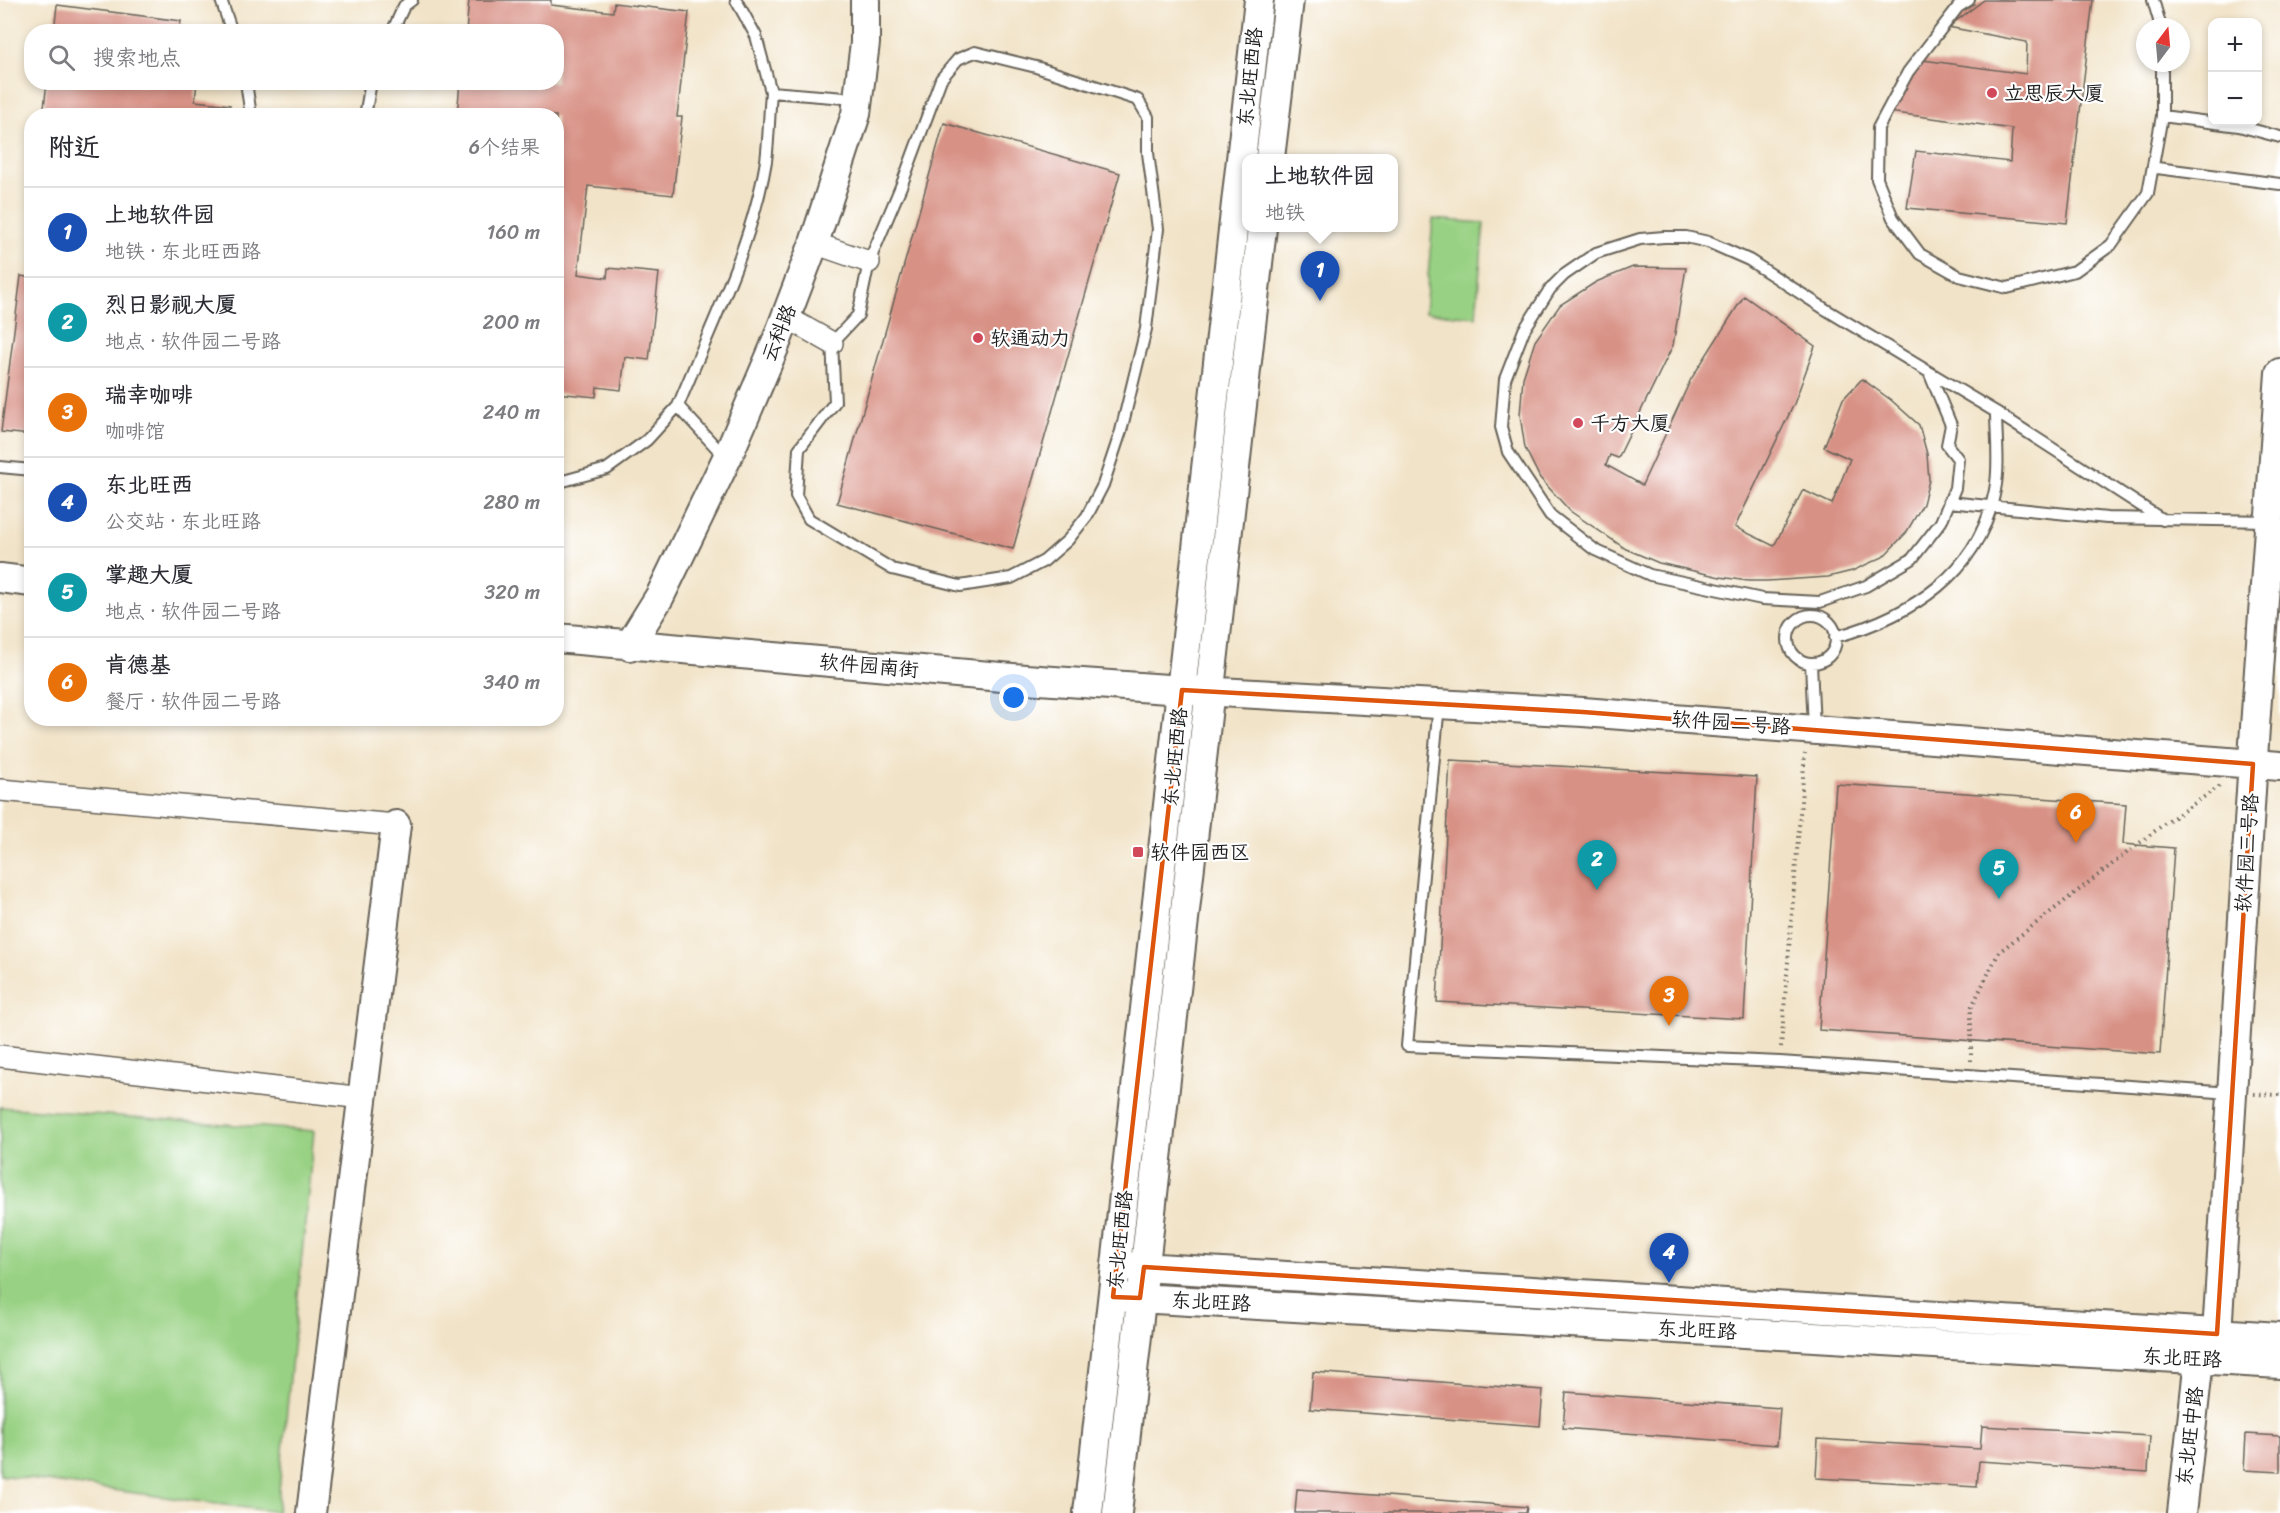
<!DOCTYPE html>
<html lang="zh">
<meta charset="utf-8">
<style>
:root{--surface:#fff;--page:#f7f7f7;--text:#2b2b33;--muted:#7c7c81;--line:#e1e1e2;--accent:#b45309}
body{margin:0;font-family:Sriracha,"LXGW WenKai TC",sans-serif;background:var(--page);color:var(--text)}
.controls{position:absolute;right:18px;top:18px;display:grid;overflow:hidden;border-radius:12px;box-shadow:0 3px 9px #0003}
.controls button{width:54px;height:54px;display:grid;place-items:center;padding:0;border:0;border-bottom:2px solid var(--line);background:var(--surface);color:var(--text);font:30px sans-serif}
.compass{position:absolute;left:2136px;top:18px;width:54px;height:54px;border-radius:50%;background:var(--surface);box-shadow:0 3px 9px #0003;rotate:16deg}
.you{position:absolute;left:1014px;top:698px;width:21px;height:21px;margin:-15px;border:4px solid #fff;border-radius:50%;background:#1a73e8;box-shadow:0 0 0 9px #1a73e833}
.badge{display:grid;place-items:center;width:39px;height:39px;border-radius:50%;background:var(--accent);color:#fff;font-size:20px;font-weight:700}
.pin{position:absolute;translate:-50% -50px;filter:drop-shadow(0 2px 3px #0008)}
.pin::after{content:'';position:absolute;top:32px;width:21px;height:18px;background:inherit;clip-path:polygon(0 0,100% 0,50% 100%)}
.popup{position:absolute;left:1242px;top:154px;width:156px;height:78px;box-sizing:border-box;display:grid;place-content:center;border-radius:12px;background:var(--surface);filter:drop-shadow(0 2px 4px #0005);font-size:20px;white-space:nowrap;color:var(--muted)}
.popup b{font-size:22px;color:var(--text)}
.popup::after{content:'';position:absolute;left:50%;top:100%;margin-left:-12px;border:12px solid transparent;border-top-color:var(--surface)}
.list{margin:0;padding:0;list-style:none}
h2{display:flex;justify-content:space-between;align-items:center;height:78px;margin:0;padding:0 24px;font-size:26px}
h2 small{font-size:20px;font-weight:400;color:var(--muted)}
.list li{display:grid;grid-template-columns:39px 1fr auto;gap:18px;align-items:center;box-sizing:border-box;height:90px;padding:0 24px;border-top:2px solid var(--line)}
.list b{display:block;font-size:22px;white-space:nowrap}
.list p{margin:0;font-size:20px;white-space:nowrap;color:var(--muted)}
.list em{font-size:20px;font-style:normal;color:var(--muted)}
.icon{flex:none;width:33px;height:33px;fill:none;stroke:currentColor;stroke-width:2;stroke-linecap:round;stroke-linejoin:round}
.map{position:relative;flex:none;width:2280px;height:1513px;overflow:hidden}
.search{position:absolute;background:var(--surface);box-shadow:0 3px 9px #0003;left:24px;top:24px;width:540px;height:66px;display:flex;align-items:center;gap:15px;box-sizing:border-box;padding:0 21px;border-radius:24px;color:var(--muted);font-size:22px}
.panel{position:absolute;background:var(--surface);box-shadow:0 3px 9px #0003;left:24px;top:108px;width:540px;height:618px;border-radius:24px}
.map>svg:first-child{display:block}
.green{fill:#98d183;stroke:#5a7650;stroke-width:1.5}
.building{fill:#d89185}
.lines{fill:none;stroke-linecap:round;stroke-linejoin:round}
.lane-casing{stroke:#676258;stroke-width:14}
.street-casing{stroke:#676258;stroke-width:24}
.secondary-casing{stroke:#676258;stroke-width:32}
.path{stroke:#676258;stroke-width:4;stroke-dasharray:1.5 4.5;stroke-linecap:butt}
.lane{stroke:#fff;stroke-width:10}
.street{stroke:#fff;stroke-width:21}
.secondary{stroke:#fff;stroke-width:28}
.marked{fill:none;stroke:#de560d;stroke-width:4.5;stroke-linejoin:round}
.poi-dot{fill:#d1495b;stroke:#fff;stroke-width:2}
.labels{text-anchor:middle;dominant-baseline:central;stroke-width:4.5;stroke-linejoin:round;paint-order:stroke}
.street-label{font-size:20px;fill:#1c1c1c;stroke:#fff}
.poi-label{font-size:20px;fill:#1c1c1c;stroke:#fff;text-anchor:start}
</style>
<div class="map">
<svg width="2280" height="1513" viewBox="0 0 2280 1513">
<rect width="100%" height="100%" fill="#fff"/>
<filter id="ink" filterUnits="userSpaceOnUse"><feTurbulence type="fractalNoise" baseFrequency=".0167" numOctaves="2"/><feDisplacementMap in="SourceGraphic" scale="12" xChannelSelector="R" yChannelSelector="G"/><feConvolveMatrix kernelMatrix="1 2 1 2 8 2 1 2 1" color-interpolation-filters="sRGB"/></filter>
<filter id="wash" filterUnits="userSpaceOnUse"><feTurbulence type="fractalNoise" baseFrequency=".008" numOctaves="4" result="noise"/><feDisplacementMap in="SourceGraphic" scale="24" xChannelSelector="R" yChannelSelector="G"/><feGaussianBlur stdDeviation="1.35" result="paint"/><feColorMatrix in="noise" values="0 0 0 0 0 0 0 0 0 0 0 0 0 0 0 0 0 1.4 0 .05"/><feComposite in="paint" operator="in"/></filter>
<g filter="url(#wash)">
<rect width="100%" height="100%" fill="#f1e3c7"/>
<path class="green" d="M1433,219l51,4 -8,94 -51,-5z
M0,1107l314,24 -37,381 -277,-37z"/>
<g id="blocks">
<path class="building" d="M469,0h82v5l62,7 1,-9 75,9 -12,105h5l-9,78 -85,-9 -10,88 29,4 1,-10 51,5 -10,87 -24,-3 -4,33 -24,-3 -1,10 -40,-4v-277h-99l3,-34h96v-50h-90z
M1984,0h109l-26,223 -160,-15 9,-57 94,11 2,-33 -124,-17 35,-52 103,14 1,-32 -79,-15z
M57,5l124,16 -2,11h-125z
M47,82h150l-2,19 35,4 -2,11h-185z
M944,123l176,50 -107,376 -176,-46z
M1633,267l53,1 -13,77 -55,113 -8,-3 -4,10 36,20 49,-106 53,-83 71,50 -21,58 -59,123 39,19 29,-56 29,14 18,-45 -26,-12 19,-48 19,-20 29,21 28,25 8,29 2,26 -6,24 -17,29 -23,24 -31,14 -24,6 -61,4h-19l-28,-4 -61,-14 -33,-14 -56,-38 -30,-33 -15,-30 -5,-33 3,-37 12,-37 25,-36 36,-23z
M21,276l11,2v157l-31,-3z
M1450,760l307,17 -13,242 -307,-17z
M1836,784l290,20 -3,40 51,4 -14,206 -341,-24z
M1313,1372l230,18 -3,36 -230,-17z
M1566,1392l214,16 -3,37 -214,-17z
M1982,1426l168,10 -2,36 -169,-11 -2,26 -161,-9 2,-39 162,10z
M2246,1434l34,2v36l-36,-2z
M1297,1489l230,18 -1,6h-231z"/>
</g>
</g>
<g filter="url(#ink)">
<use href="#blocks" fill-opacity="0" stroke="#676258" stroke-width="1.5"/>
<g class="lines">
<g class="lane-casing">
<path id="lane" d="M221,0l11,32
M736,0l20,36 15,56 86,7
M1969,0l-11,7 -50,65 -30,56 -1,51 16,39 27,36 39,22 48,12 68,-17 36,-26 37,-52 14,-77v-53
M2153,0l8,27
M392,32l12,-26 8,-6
M975,52l61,15 102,33 10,17v36l10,76 -12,100 -25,102 -18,54 -16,31 -19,24 -24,21 -33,17 -51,8 -68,-17 -83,-50 -13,-23 3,-47 36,-47 -3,-59 26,-28 11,-53 33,-78 39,-105 17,-20z
M246,82l5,34
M365,116l6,-34
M2162,116l77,10 41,11
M2157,168l123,16
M1664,237h22l22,5 41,18 76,49 104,63 22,53 -4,20 11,14 -3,29 -14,34 -29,37 -46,27 -46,16 -58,-3 -112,-24 -55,-25 -45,-35 -42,-63 -7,-25 4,-48 19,-49 26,-41 14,-14 32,-22 44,-14z
M1929,372l67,40 167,108
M678,406c32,-79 74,-160 88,-245 3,-23 3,-46 5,-69
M0,467l32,3
M556,483l51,-14 40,-29 31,-34 46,50
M1949,502l158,16 161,3
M1788 639a24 24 0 1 1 48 0a24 24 0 1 1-48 0Z
M1835,637c76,-21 145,-64 160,-147 5,-25 1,-53 1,-78
M1811,663l3,65
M1439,704l-32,342 373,16 452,31"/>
</g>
<g class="street-casing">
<path id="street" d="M814,243l55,19
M786,317l46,26
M0,790l396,35
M0,1056l363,42"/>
</g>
<g class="secondary-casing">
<path id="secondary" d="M1270,158l19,-158
M0,578l32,4
M556,638l469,41 157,11 401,22 697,54
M629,646l31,-50 67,-138 47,-110 40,-105 42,-129 9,-71v-43
M1126,1266l1154,71
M1121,1297l1159,67
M2217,1334l38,-607 25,-354
M311,1513l85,-688
M1088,1513l171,-1513
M1117,1513l145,-1285
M2182,1513l17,-154 11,-16"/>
</g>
<path class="path" d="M1781,1047l24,-294
M1971,1061v-53l28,-56 165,-128 56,-38
M2254,1094l26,1"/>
<use href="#lane" class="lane"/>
<use href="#street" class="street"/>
<use href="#secondary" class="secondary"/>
</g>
</g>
<path class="marked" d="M1182,690l401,22 670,52 -36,570 -1073,-67 -4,31 -27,-1z"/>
<g class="poi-dot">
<circle cx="1992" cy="93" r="6"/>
<circle cx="978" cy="338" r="6"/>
<circle cx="1578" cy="423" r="6"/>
<rect x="1132" y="846" width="12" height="12" rx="3"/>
</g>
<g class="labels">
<g class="street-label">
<text transform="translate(1250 77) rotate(-84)">东北旺西路</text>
<text transform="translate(779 333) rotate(-68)">云科路</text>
<text transform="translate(869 666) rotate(5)">软件园南街</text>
<text transform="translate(1731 723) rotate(4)">软件园二号路</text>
<text transform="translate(1175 757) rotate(-84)">东北旺西路</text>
<text transform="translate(2247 853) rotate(-86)">软件园三号路</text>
<text transform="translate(1120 1240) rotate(-84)">东北旺西路</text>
<text transform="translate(1211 1302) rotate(3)">东北旺路</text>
<text transform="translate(1697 1330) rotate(3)">东北旺路</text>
<text transform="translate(2182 1358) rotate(3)">东北旺路</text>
<text transform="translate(2190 1436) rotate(-83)">东北旺中路</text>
</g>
<g class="poi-label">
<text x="2004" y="93">立思辰大厦</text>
<text x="990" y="338">软通动力</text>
<text x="1590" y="423">千方大厦</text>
<text x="1150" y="852">软件园西区</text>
</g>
</g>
</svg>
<div class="controls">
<button>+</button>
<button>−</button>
</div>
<svg class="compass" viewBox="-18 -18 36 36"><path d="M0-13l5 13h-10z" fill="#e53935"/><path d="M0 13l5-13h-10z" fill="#7c7c81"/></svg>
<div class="you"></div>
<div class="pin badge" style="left:1320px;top:301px;background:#1a4fb4">1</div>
<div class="popup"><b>上地软件园</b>地铁</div>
<div class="pin badge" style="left:1597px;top:890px;background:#0f9aa8">2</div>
<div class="pin badge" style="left:1669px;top:1026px;background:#e8710a">3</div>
<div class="pin badge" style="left:1669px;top:1283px;background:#1a4fb4">4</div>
<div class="pin badge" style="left:1999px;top:899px;background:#0f9aa8">5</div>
<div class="pin badge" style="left:2076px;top:843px;background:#e8710a">6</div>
<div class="search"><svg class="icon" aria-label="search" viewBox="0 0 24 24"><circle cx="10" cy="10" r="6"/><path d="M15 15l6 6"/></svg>搜索地点</div>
<section class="panel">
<h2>附近<small>6个结果</small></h2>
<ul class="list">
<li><span class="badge" style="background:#1a4fb4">1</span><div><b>上地软件园</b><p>地铁 · 东北旺西路</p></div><em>160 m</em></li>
<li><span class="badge" style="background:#0f9aa8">2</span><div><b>烈日影视大厦</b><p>地点 · 软件园二号路</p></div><em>200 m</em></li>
<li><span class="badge" style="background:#e8710a">3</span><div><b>瑞幸咖啡</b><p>咖啡馆</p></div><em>240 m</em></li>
<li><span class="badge" style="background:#1a4fb4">4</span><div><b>东北旺西</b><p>公交站 · 东北旺路</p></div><em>280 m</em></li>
<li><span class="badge" style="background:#0f9aa8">5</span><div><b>掌趣大厦</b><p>地点 · 软件园二号路</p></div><em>320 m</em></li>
<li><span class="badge" style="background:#e8710a">6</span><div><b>肯德基</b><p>餐厅 · 软件园二号路</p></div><em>340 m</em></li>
</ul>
</section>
</div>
